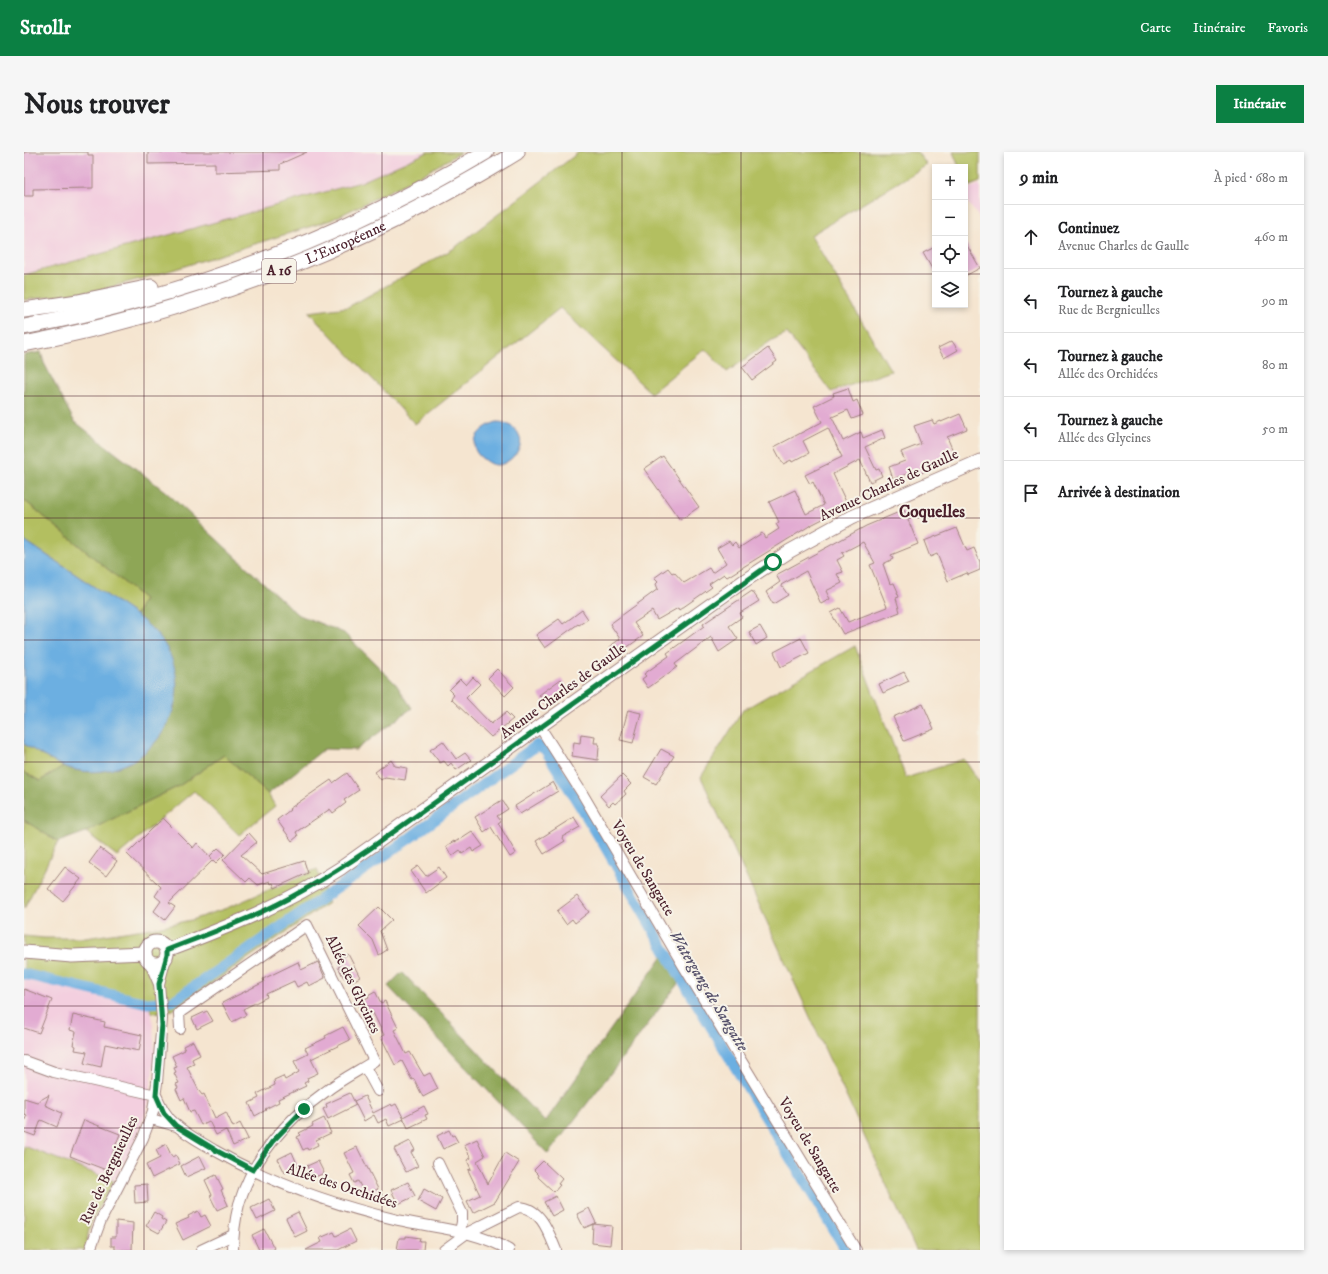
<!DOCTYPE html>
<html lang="fr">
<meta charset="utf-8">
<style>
:root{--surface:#fff;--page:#f6f6f6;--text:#202124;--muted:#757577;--line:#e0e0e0;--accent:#0b8043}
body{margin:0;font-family:"IM FELL DW Pica",serif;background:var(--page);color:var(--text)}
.controls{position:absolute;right:12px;top:12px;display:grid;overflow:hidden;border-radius:0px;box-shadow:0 2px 6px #0003}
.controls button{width:36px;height:36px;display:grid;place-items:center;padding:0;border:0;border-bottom:1px solid var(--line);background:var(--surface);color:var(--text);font:20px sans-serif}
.stop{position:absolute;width:12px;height:12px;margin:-9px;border:3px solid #0b8043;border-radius:50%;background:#fff}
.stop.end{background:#0b8043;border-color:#fff;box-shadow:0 1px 4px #0008}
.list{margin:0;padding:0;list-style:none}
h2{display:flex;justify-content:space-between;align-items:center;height:52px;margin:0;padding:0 16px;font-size:17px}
h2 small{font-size:13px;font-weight:400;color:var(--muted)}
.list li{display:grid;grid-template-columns:26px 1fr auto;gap:12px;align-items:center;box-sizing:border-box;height:64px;padding:0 16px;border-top:1px solid var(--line)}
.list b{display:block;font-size:15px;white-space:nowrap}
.list p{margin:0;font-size:13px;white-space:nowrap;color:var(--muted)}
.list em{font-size:13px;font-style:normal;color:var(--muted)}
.icon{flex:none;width:22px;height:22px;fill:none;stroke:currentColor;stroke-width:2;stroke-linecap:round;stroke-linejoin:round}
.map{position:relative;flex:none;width:956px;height:1098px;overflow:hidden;border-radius:0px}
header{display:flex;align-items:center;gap:24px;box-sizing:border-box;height:56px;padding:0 20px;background:var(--accent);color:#fff}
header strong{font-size:19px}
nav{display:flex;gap:22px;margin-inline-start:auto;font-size:14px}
.intro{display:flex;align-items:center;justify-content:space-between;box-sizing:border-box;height:96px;padding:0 24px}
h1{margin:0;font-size:28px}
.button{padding:10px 18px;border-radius:0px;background:var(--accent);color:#fff;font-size:14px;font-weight:700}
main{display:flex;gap:24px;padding:0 24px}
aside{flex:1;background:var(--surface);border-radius:0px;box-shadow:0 2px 6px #0003}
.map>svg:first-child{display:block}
.built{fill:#f3cfdf}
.green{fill:#b3bf61;stroke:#7e6f46}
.forest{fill:#8ea657;stroke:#6c6241}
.water{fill:#6cafe1;stroke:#5b6786}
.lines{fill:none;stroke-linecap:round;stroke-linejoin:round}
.canal{stroke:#6cafe1;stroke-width:11}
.building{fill:#e2abd2}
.minor-casing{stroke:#a0827e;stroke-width:12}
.major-casing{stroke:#a0827e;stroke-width:15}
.highway-casing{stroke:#a0827e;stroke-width:17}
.minor{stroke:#fff;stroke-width:10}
.major{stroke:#fff;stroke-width:13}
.highway{stroke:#fff;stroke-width:15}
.route{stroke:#0b8043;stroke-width:5}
.grid{fill:none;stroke:#4a1f2b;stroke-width:1;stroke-opacity:0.55}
.labels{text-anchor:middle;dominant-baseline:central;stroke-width:4;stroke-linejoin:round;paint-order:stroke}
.shield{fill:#f7f3e8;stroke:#7e5f64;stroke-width:1}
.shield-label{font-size:14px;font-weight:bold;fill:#4a1f2b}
.street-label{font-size:15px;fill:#4a1f2b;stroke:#f7f3e8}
.water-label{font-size:16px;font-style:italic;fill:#56516b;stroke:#f7f3e8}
.quarter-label{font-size:17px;font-weight:bold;fill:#4a1f2b;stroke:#f7f3e8}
</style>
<header>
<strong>Strollr</strong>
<nav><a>Carte</a><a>Itinéraire</a><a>Favoris</a></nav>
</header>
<div class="intro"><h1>Nous trouver</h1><a class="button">Itinéraire</a></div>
<main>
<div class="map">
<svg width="956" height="1098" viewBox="0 0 956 1098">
<rect width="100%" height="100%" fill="#f7f3e8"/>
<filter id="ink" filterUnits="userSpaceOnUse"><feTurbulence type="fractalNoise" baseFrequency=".025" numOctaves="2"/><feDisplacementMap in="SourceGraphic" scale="8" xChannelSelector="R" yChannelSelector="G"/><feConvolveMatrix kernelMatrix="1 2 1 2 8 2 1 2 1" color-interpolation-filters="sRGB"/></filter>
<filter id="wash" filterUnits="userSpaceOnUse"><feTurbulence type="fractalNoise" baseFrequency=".012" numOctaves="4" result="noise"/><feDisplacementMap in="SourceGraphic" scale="16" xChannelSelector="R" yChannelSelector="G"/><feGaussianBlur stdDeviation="0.9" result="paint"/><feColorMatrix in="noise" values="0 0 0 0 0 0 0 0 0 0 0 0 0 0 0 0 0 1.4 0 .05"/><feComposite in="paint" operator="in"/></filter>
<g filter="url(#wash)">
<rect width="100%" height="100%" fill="#f5e5d0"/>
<path class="built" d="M0,0h404l-67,30 -337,93z
M956,32v35l-15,-20v-9z
M0,817l123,31 5,13 3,41 -6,48 -11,34 -24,45 -90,-35z"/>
<path class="green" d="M404,0h33l-41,24 -89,44 -162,51 -69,19 -76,10v-25l337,-93z
M555,0h44l2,2 2,-2h290l10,13 -116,70 80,136 -60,21 -44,-59 -15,7 -45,32 -22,-23 -54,44 -91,-85 -145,116 -106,-112 39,-5 105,-58z
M929,0h27v30l-13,5 -2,-6v-14h-6z
M0,348l120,99 -8,16 -112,-75z
M831,494l51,132 58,-19 16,24v467h-64l-215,-473 42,-67z
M0,592l39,22 -23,15 -16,-9z
M200,603l44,39 7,12 -36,29 -45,-44 -77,65 -31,-24 93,-46z
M0,668l34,22 -34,67z
M293,717l11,34 -155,107 -21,3 -5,-13 -123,-31v-33l20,2h42l71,-11 34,-7 36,-12z
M0,994l90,35 -24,43 -5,26h-61z"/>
<path class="forest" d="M17,200l3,11 30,58 92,71 131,122 47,19 52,51 16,24 -56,42 -32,-1 -56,45 -44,-39 -45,31 -93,46 -28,10 -34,-22v-48l16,9 23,-15c6,2 12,4 18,5 39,5 76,-19 90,-55 5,-11 5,-23 5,-34l-27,-56 -13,-11 8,-16 -120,-99v-145z
M640,802l16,27 -49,66 -83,107 -160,-168 14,-14 143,150z"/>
<path class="water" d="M473,270c5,0 9,1 14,4 3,3 7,5 8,9 7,12 -10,30 -22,30 -6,0 -10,-3 -14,-6 -19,-14 -4,-32 14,-37z
M0,388c26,17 52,35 78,52 21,15 46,28 61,50 40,59 -13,138 -82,129 -21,-3 -39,-16 -57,-27z"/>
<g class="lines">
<path class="canal" d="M0,822l123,29 26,-2 234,-161 130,-95 8,4 58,94 73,126 170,281"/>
</g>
<g id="blocks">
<path class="building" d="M0,0h64v3h5v33l-60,1v7h-9z
M124,0h159l-27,12v6l-65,2v-9l-67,1z
M941,90l15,26 -15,8z
M911,95v27l-12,-21z
M928,189l6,9 -14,8 -6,-10z
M744,196l9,13 -25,19 -10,-13z
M824,236l5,14 4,-2 6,15 -11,4 -4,-9 -16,7 11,24 18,-9 2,6 19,-8 3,8 -20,9 11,23 3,-1 3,7 -12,6 -10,-22 -27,14 15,32 -37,19 -84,52 -3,-3 -15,10 3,3 -33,23 -1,-2 -21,12 -5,-9 -18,12 9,13 -28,20 -6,-9 11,-8 -10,-15 48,-35 -2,-5 2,-2 -4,-4 14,-10 4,5 2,-1 10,11 25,-15 3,5 14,-10 -9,-15 12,-7 3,4 3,-3 4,6 23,-15 3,5 14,-9 -3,-5 3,-2 -10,-20 26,-12 11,24 18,-9 -11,-23 -3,2 -5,-9 37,-18 -14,-29 -25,13 6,12 -17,9 -1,-2 -8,4 -9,-17 48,-25 -8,-16 20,-10 -1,-3z
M936,262l7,15 -20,8 9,21 -42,18 -2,-4 -19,7 -4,-12 16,-6 -4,-9 20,-8 -7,-18 18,-6 2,4 7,-3v1z
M639,304l36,51 -19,13 -36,-51z
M880,358l14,34 -27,11 2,4 -10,5 7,20 4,-1 4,9h-1l2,5 -3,1 4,14 -57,22 -12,-21 9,-5 8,14 39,-15 -17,-42 5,-2 -12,-21 -21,11 2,3 -7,4 6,12 -6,2 5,9 -16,8 4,8 -9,5 -15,-33 -25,14 7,10 -15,9 -7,-12 14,-10 -4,-7 90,-49z
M933,376l10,23 7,-3 6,14v8l-12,5 -1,-2 -19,8 -11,-27 -7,3 -6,-16z
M728,439l7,10 -19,12 2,4 -13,9 9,13 -19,13 -8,-15 -36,27 2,3 -29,21 -6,-9 4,-3 -2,-2 25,-18 -2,-3 37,-27 -1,-2z
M558,458l6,9 -9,6 -1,-1 -33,24 -9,-13 23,-16 4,5z
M736,474l7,12 -11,7 -7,-13z
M777,486l8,15 -28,14 -7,-15z
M473,517l17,18 -9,9 -17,-18z
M880,520l5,9 -26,12 -4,-9z
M449,525l7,7 -14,14 25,26 15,-12 7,7 -22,18 -40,-38 3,-4 -5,-5 11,-11 6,6z
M537,527l7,9 -22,17 -7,-10z
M899,552l11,25 -30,12 -11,-24z
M604,558l13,3 -8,30 -13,-3z
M557,582l14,2 -1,7h4v2l1,1 -1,14 -26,-4 2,-14 6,1z
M419,589l13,18 9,-6 6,7 -15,10 -5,-7 -3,3 -4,-5 -4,2 -10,-13z
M637,597l13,7 -18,28 -12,-7z
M367,608l4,6 12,2 -2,12 -20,-3 -4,3 -6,-8z
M323,621l12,17 -15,10 2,3 -13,10 -3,-4 -34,23 2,4 -6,5 -15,-21 13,-10 -1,-1 42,-29 2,3z
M598,623l9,9 -7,7 2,3 -11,10 -2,-2 -4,4 -9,-10z
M529,630l5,9 -38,23 -5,-8z
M478,648l6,9 -11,7 4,5 -3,2 18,30 -6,4 -19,-30 -7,5 -9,-15z
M550,665l6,10 -18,10 3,4 -21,13 -8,-13z
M139,666l30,30 4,-5 15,16 -2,-3 8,-8 7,6 -9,9 -3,-3 -44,43 6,4 -10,13 -11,-9 7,-10 -6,-5 6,-9 -34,-33z
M448,679l11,15 -10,6 -2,-4 -9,6 -2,-4 -8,6 -6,-10 8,-5 1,1z
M225,681l8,9 -16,13 21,19 42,-13 4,12 -33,15 -2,-5 -2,1 -1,-3 -12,4 -8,-7 -4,4 -23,-22z
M76,696l17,13 -11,15 -17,-13z
M394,714l8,10 13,-9 7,11 -20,15 -15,-22z
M41,715l16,12 -18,22 -15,-12z
M553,744l12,16 -14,11 -3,-4 -6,5 -9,-13z
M355,755l13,13 -12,11 7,19 -8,5 -6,-15 -14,-14z
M324,802l12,23 -11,6 -3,-6 -2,1 -6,-11 2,-1 -2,-6z
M274,810l3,8 17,-8 7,16 -16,8 -2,-4 -10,5 -3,-6 -28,13 1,3 -24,12 3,6 -14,7 -10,-19 42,-21 -1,-3z
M0,837l28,11 -13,33 -15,-5z
M351,839l6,12 4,-2 13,27 -4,2 12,24 4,-2 14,24 6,-3 8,16 -15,8 -9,-18 -2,1 -10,-19 -7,4 -14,-28 3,-2 -13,-26 -8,5 -6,-11 12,-6 -1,-2z
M183,859l6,10 -16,8 -5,-11z
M49,863l32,7 -1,5 38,8 -3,16 -34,-7 -4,23 -17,-4 3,-11 -12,-2 1,-4 -3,-1 3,-13 -6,-2z
M319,875l7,13 -39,19 7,14 -11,5 1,3 -4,2 2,3 -28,13 1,3 -14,7 1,1 -11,6 -6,-13 10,-5 -2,-4 18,-9 -1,-5 9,-4 2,4 14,-8 -5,-11 14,-7 -3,-6 21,-10 -1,-2z
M169,889l7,14 -8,4 2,5 -7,3 12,24 3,4 2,-1 11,24 11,-6 7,15 7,-4 8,16 -15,7 -7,-16 -10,5 -7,-14 -8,4 -7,-14 -4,1 -6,-14 -3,2 -5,-11 2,-1 -2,-4 3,-1 -5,-10 2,-1 -2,-4 3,-1 -5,-11 13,-6 -2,-4z
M326,941l6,12 -28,14 -5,-10 4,-2 -1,-3z
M25,943l-4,10 17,8 -5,14 -16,-7 -6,16 -11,-4v-10l3,-7 -3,-1v-16l13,4z
M341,944l8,17 18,-9 1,2 4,-2 8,15 -15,7 -3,-7 -8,4 -4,-8 -10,6 -10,-20z
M400,954l4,8 -3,1 2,4 -19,9 -5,-11z
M300,966l7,15 -15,7 2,5 -10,5 -1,-2 -4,2 -6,-13 4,-2 -2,-2 14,-7 -1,-2z
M60,968l36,14 -14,36 -36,-14z
M425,978l3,6 2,-1 4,7 -15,7 -6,-13z
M453,987l8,17 -8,5 11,23 17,-31 14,9 -24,40 -22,11 -6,-12 13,-6 -12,-25 3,-1 -4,-9 4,-2 -7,-13z
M386,989l5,9 -4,2 7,14 -12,6 -12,-23z
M142,992l6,13 4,-2 4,9 -28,14 -6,-13 14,-7 -4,-8z
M333,995l21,42 -13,6 -7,-14 -4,2 -4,-8 4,-2 -10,-20z
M268,1000l6,14 -13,7 -7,-14z
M176,1004l6,12 -20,9 -5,-11z
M294,1009l6,12 -11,5 -6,-12z
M519,1009l19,18 -4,5 2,1 -6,7 -16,-15 1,-2 -5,-5z
M192,1023l7,14 -2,1 7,15 -11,5 -7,-14 2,-1 -7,-15z
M384,1030l7,14 -17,8 -7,-14z
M123,1032l1,18 -13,1 -1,-18z
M400,1037l18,10 -6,12 -18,-10z
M532,1044l7,14 -11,6 -8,-14z
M245,1047l6,12 -18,9 -6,-12z
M565,1056l7,15 -12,5 -7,-14z
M174,1059l3,6 4,-2 6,11 -28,14 -8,-16 14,-6 -1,-2z
M130,1060l8,5 -1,2 5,3 -7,11 -13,-7z
M274,1060l9,19 -12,6 -9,-19z
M92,1069l17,2 -1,27h-17v-4h-4v-9h5z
M569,1072l19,2 -2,19 -18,-2z
M240,1077l11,21h-16l-7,-15z
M326,1077l6,12 -18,9h-32l16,-8 -2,-4 14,-6 2,4z
M382,1084l14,2 -1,3h5l-1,9h-26l2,-12h7z"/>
</g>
</g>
<g filter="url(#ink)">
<use href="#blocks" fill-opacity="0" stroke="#a0827e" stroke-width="1"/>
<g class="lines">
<g class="minor-casing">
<path id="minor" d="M516,575l42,66 101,172 173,285
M135,832l7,-26
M156,877l-1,-16 128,-88 67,136c-16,10 -34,19 -49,31 -38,27 -73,67 -86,112 -4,16 -6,30 -6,46
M0,909l30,11 102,23c5,11 10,22 20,30 11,10 25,17 38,25 57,33 120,55 184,70 37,8 77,10 111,30
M341,915l13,24
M127,967l25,7
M414,1011l24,50v9l-2,9
M66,1098l11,-30 42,-82 10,-27 4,-28 5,-64 -3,-35 -10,-23
M177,1098l32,-15
M420,1098l23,-17 52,-26c22,1 30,26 37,43"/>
</g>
<g class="major-casing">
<path id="major" d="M121 801a11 11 0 1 1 22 0a11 11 0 1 1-22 0Z
M143,798c61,-23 119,-46 174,-82l403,-287 46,-30 62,-34 128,-56
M0,800l48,4 73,-3"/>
</g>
<g class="highway-casing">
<g id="highway">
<path d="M0,158l54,-8 73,-15"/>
<path d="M0,175c163,-31 319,-90 462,-175"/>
<path id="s1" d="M0,192c175,-34 341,-98 493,-192"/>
</g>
</g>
<use href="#minor" class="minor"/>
<use href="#major" class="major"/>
<use href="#highway" class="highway"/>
</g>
</g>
<g class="lines" filter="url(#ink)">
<path class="route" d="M280,957l-32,33 -19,28 -36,-19 -41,-25 -12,-13 -8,-18 6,-70 -3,-41 8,-29v-5c25,-10 51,-19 76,-30 44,-18 85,-43 125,-70l405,-288"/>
</g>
<path class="grid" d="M120,0v1098M239,0v1098M358,0v1098M478,0v1098M598,0v1098M717,0v1098M836,0v1098M0,122h911M941,122h15M0,244h956M0,366h956M0,488h956M0,610h956M0,732h956M0,854h956M0,976h956"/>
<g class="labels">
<rect class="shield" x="238" y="107" width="34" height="24" rx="3"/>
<g class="shield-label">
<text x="255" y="119">A 16</text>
</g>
<g class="street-label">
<text stroke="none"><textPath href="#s1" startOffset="338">L'Européenne</textPath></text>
<text transform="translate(865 333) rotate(-25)">Avenue Charles de Gaulle</text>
<text transform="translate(539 539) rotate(-36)">Avenue Charles de Gaulle</text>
<text transform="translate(619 716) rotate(59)">Voyeu de Sangatte</text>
<text transform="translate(329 832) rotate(64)">Allée des Glycines</text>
<text transform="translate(786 993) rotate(59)">Voyeu de Sangatte</text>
<text transform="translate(85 1018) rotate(-65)">Rue de Bergnieulles</text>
<text transform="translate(318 1034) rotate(18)">Allée des Orchidées</text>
</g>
<g class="water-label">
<text transform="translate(685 839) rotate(59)">Watergang de Sangatte</text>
</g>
<g class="quarter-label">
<text x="908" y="360">Coquelles</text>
</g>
</g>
</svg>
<div class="controls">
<button>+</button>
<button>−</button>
<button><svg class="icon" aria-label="locate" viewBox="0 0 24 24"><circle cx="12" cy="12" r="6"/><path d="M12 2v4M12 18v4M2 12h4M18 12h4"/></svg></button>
<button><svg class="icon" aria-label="layers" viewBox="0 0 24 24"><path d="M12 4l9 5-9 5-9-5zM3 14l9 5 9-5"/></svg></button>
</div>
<div class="stop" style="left:749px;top:410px"></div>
<div class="stop end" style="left:280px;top:957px"></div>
</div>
<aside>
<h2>9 min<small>À pied · 680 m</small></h2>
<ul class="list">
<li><svg class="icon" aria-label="ahead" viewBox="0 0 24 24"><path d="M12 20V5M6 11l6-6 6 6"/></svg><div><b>Continuez</b><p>Avenue Charles de Gaulle</p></div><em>460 m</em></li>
<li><svg class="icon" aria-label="left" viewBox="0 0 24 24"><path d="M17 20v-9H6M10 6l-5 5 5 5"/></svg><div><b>Tournez à gauche</b><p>Rue de Bergnieulles</p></div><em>90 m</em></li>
<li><svg class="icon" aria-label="left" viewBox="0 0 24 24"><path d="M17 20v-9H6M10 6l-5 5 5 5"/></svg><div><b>Tournez à gauche</b><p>Allée des Orchidées</p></div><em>80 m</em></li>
<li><svg class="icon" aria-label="left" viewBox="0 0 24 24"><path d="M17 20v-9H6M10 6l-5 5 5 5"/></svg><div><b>Tournez à gauche</b><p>Allée des Glycines</p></div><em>50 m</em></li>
<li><svg class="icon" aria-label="arrive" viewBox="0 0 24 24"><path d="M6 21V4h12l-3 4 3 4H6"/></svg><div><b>Arrivée à destination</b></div></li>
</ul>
</aside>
</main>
